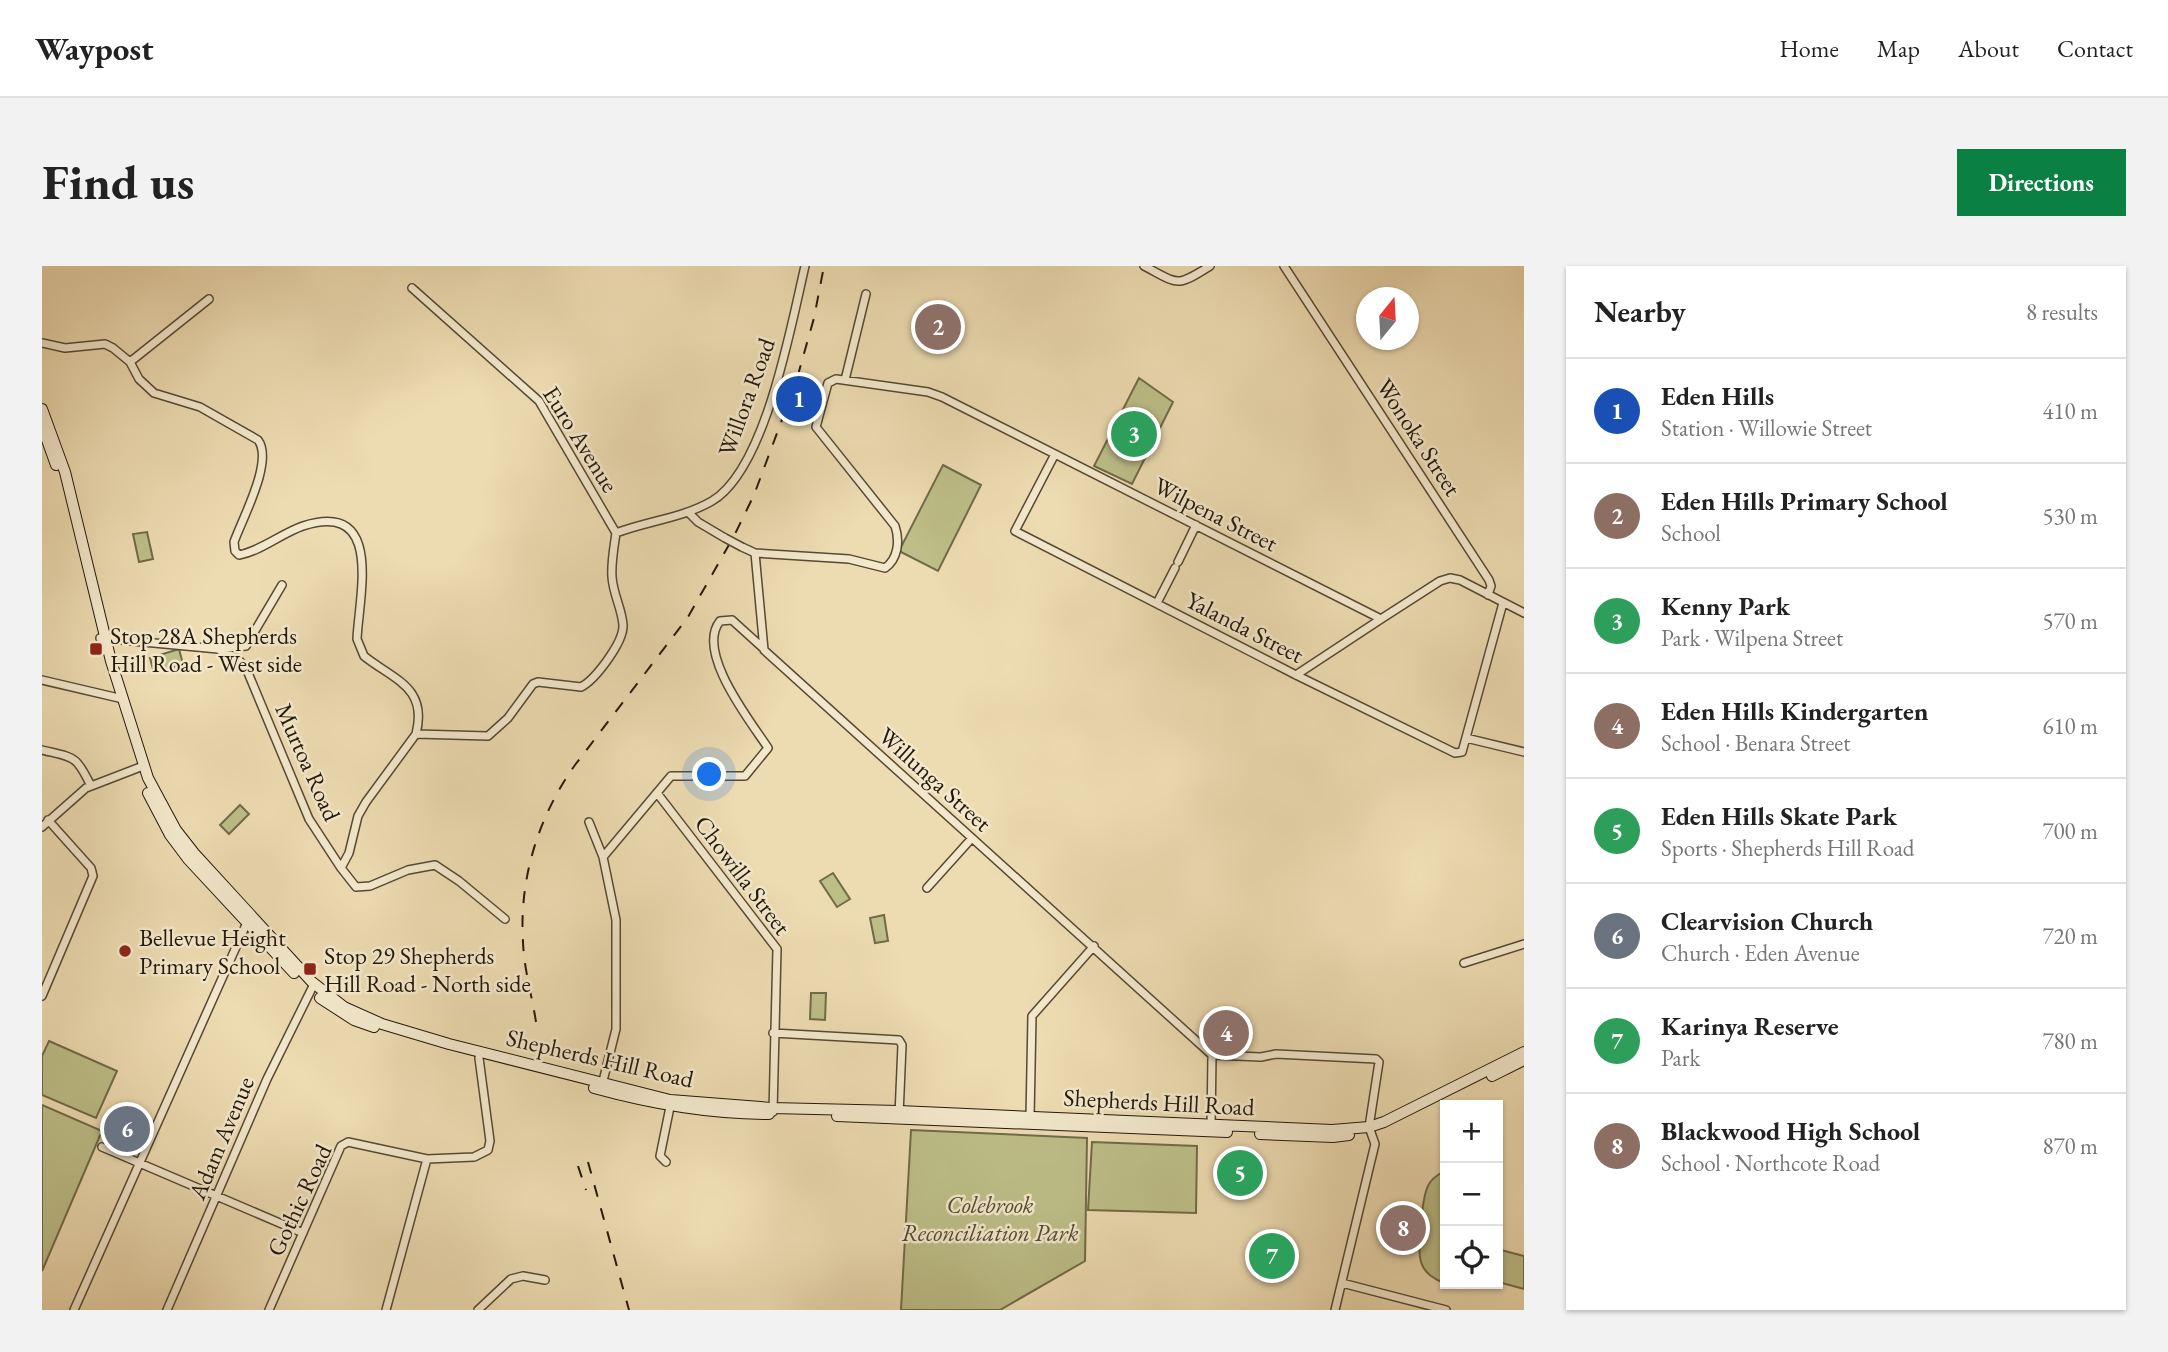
<!DOCTYPE html>
<meta charset="utf-8">
<style>
:root{--surface:#fff;--page:#f2f2f2;--text:#222;--muted:#767676;--line:#e0e0e0;--accent:#0b8043}
body{margin:0;font-family:"EB Garamond",serif;background:var(--page);color:var(--text)}
.controls{position:absolute;right:21px;bottom:21px;display:grid;overflow:hidden;border-radius:0px;box-shadow:0 2px 5px #0004}
.controls button{width:63px;height:63px;display:grid;place-items:center;padding:0;border:0;border-bottom:2px solid var(--line);background:var(--surface);color:var(--text);font:35px sans-serif}
.compass{position:absolute;left:1314px;top:21px;width:63px;height:63px;border-radius:50%;background:var(--surface);box-shadow:0 2px 5px #0004;rotate:18deg}
.you{position:absolute;left:668px;top:509px;width:24px;height:24px;margin:-18px;border:5px solid #fff;border-radius:50%;background:#1a73e8;box-shadow:0 0 0 10px #1a73e833}
.badge{display:grid;place-items:center;width:46px;height:46px;border-radius:50%;background:var(--accent);color:#fff;font-size:23px;font-weight:700}
.pin{position:absolute;translate:-50% -50%;border:4px solid #fff;box-shadow:0 2px 7px #0006}
.list{margin:0;padding:0;list-style:none}
h2{display:flex;justify-content:space-between;align-items:center;height:91px;margin:0;padding:0 28px;font-size:30px}
h2 small{font-size:23px;font-weight:400;color:var(--muted)}
.list li{display:grid;grid-template-columns:46px 1fr auto;gap:21px;align-items:center;box-sizing:border-box;height:105px;padding:0 28px;border-top:2px solid var(--line)}
.list b{display:block;font-size:26px;white-space:nowrap}
.list p{margin:0;font-size:23px;white-space:nowrap;color:var(--muted)}
.list em{font-size:23px;font-style:normal;color:var(--muted)}
.icon{flex:none;width:38px;height:38px;fill:none;stroke:currentColor;stroke-width:2;stroke-linecap:round;stroke-linejoin:round}
.map{position:relative;flex:none;width:1482px;height:1044px;overflow:hidden;border-radius:0px}
header{display:flex;align-items:center;gap:42px;box-sizing:border-box;height:98px;padding:0 35px;background:var(--surface);border-bottom:2px solid var(--line)}
header strong{font-size:33px}
nav{display:flex;gap:38px;margin-inline-start:auto;font-size:24px}
.intro{display:flex;align-items:center;justify-content:space-between;box-sizing:border-box;height:168px;padding:0 42px}
h1{margin:0;font-size:49px}
.button{padding:18px 32px;border-radius:0px;background:var(--accent);color:#fff;font-size:24px;font-weight:700}
main{display:flex;gap:42px;padding:0 42px}
aside{flex:1;background:var(--surface);border-radius:0px;box-shadow:0 2px 5px #0004}
.map>svg:first-child{display:block}
.green{fill:#bdbe88;stroke:#706b49;stroke-width:2}
.lines{fill:none;stroke-linecap:round;stroke-linejoin:round}
.minor-casing{stroke:#564934;stroke-width:10}
.secondary-casing{stroke:#23180a;stroke-width:12}
.minor{stroke:#f3e8cc;stroke-width:7}
.secondary{stroke:#f3e8cc;stroke-width:10}
.rail{stroke:#23180a;stroke-width:2;stroke-dasharray:12 12;stroke-linecap:butt}
.minor-bridge-casing{stroke:#564934;stroke-width:10;stroke-linecap:butt}
.minor-bridge{stroke:#f3e8cc;stroke-width:7}
.poi-dot{fill:#8f2418;stroke:#f3e8cc;stroke-width:2.5}
.labels{text-anchor:middle;dominant-baseline:central;stroke-width:5;stroke-linejoin:round;paint-order:stroke}
.street-label{font-size:24px;fill:#23180a;stroke:#f3e8cc}
.poi-label{font-size:24px;fill:#23180a;stroke:#f3e8cc;text-anchor:start}
.park-label{font-size:24px;font-style:italic;fill:#514a30;stroke:#f3e8cc}
</style>
<header>
<strong>Waypost</strong>
<nav><a>Home</a><a>Map</a><a>About</a><a>Contact</a></nav>
</header>
<div class="intro"><h1>Find us</h1><a class="button">Directions</a></div>
<main>
<div class="map">
<svg width="1482" height="1044" viewBox="0 0 1482 1044">
<rect width="100%" height="100%" fill="#eddbb1"/>
<filter id="stains"><feTurbulence type="fractalNoise" baseFrequency=".00286" numOctaves="4"/><feColorMatrix values="0 0 0 0 .2 0 0 0 0 .09 0 0 0 0 .02 0 0 0 .5 -.17"/></filter>
<radialGradient id="worn" r=".72"><stop offset=".6" stop-color="#630" stop-opacity="0"/><stop offset="1" stop-color="#630" stop-opacity=".3"/></radialGradient>
<path class="green" d="M1097,112l34,24 -41,82 -38,-18z
M901,199l38,20 -43,86 -39,-20z
M105,266l6,27 -14,3 -6,-28z
M137,383l4,15 -29,9 -4,-15z
M198,539l9,9 -20,20 -9,-9z
M791,607l17,26 -13,8 -17,-26z
M842,649l4,26 -13,2 -5,-25z
M769,727h15l-1,27 -15,-1z
M7,775l68,30 -21,47 -54,-23v-39z
M0,839l60,26 -60,140z
M869,864l176,8 -2,123 -85,49h-99z
M1050,876l105,4 -1,67 -108,-3z
M1192,894l16,2 9,15v7l-35,-4 1,-11z
M1399,907h4v110c-10,-3 -21,-10 -24,-21 -4,-12 1,-67 8,-78 3,-5 7,-8 12,-11z
M1459,984l23,6v33l-26,-7v-22z"/>
<g class="lines">
<g class="minor-casing">
<path id="minor" d="M1102,0c35,18 31,22 66,0
M1242,0l205,314 2,6 -3,9
M370,22l127,113 77,132
M0,77l23,5 40,-4 8,4 17,14 9,17 15,14 46,14 58,33c16,21 -16,79 -24,102l1,9 4,4c22,-4 43,-22 64,-29 81,-26 56,69 54,113l7,17c30,24 64,31 52,78
M88,96l79,-63
M803,114l21,-86
M1013,188l-40,77 281,144 159,78 7,-1 41,-149
M646,246l10,10 27,16
M700,281l13,6 9,97 448,405
M713,287l94,6 36,9c13,-9 15,-27 10,-42l-79,-99 12,-44 8,-4 92,13 14,5 439,222 59,-38 10,-3 10,2 64,33
M1136,296l18,-37
M1115,337l18,-35
M58,372l118,11 20,10 8,9 63,151 32,49 15,19 14,-1 38,-16 27,-5 24,16 46,38
M177,383l27,-3 36,-61
M1254,409l85,-56
M0,414l81,19
M1424,472l58,14
M0,484c33,8 34,5 49,36
M615,527l120,156 -4,163
M547,556l14,35 13,63v109l-14,56
M0,561l44,-39 57,-22
M561,591l68,-81h74l23,-28c-17,-26 -73,-96 -48,-127l12,-1 32,29
M299,602l8,-15 9,-37 8,-14 50,-68 72,2 20,-18 25,-34 5,-2 43,5c14,-7 43,-45 42,-62 -1,-16 -10,-31 -11,-48 -1,-14 2,-30 4,-44 31,-12 67,-15 96,-32 54,-32 79,-176 93,-235
M885,622l45,-50
M1422,697l60,-19
M0,730l51,-120 -2,-8 -43,-48
M731,767l126,7 3,5 -3,70
M1170,789l49,2 15,-3 100,5 3,3 -10,65 6,17 -40,166
M988,852l2,-102 62,-70
M1169,862l1,-73
M60,881l201,86
M624,896l-6,-6 10,-49
M1300,1017l104,27
M32,1044l175,-392
M125,1044l100,-231 47,-95
M227,1044l72,-164 7,-4 79,17
M344,1044l41,-151 47,-2 14,-7 2,-9 -11,-83
M436,1044l33,-31 12,-3 22,4"/>
</g>
<g class="secondary-casing">
<path id="secondary" d="M0,143l23,63 46,189 37,117 28,52 18,23 118,129 32,25 38,17 67,20 221,56 102,8 127,3 433,19 37,-3 15,-5 140,-70
M0,160l14,39
M106,527l22,42 18,24 106,114
M278,732l34,22 20,7
M1450,810l32,-16
M552,822c58,16 115,26 175,26
M795,850l390,16
M1218,868l73,3 16,-2"/>
</g>
<use href="#minor" class="minor"/>
<use href="#secondary" class="secondary"/>
<path class="rail" d="M494,756c-4,-26 -12,-53 -13,-80 -4,-63 15,-125 52,-177l113,-148 46,-81 20,-41 42,-113 18,-64 10,-52
M546,896l41,148
M536,900l8,24"/>
<g class="minor-bridge-casing">
<path id="minor-bridge" d="M683,272l17,9"/>
</g>
<use href="#minor-bridge" class="minor-bridge"/>
</g>
<g class="poi-dot">
<rect x="47" y="376" width="14" height="14" rx="3.5"/>
<circle cx="83" cy="685" r="7"/>
<rect x="261" y="696" width="14" height="14" rx="3.5"/>
</g>
<g class="labels">
<g class="street-label">
<text transform="translate(704 131) rotate(-70)">Willora Road</text>
<text transform="translate(1377 171) rotate(57)">Wonoka Street</text>
<text transform="translate(539 173) rotate(58)">Euro Avenue</text>
<text transform="translate(1174 248) rotate(27)">Wilpena Street</text>
<text transform="translate(1203 361) rotate(27)">Yalanda Street</text>
<text transform="translate(266 496) rotate(66)">Murtoa Road</text>
<text transform="translate(893 513) rotate(42)">Willunga Street</text>
<text transform="translate(701 609) rotate(53)">Chowilla Street</text>
<text transform="translate(558 792) rotate(13)">Shepherds Hill Road</text>
<text transform="translate(1117 836) rotate(3)">Shepherds Hill Road</text>
<text transform="translate(179 872) rotate(-67)">Adam Avenue</text>
<text transform="translate(257 934) rotate(-65)">Gothic Road</text>
</g>
<g class="poi-label">
<text x="68" y="369">Stop 28A Shepherds<tspan x="68" dy="28">Hill Road - West side</tspan></text>
<text x="97" y="671">Bellevue Height<tspan x="97" dy="28">Primary School</tspan></text>
<text x="282" y="689">Stop 29 Shepherds<tspan x="282" dy="28">Hill Road - North side</tspan></text>
</g>
<g class="park-label">
<text x="948" y="938">Colebrook<tspan x="948" dy="28">Reconciliation Park</tspan></text>
</g>
</g>
<rect width="100%" height="100%" filter="url(#stains)"/>
<rect width="100%" height="100%" fill="url(#worn)"/>
</svg>
<div class="controls">
<button>+</button>
<button>−</button>
<button><svg class="icon" aria-label="locate" viewBox="0 0 24 24"><circle cx="12" cy="12" r="6"/><path d="M12 2v4M12 18v4M2 12h4M18 12h4"/></svg></button>
</div>
<svg class="compass" viewBox="-18 -18 36 36"><path d="M0-13l5 13h-10z" fill="#e53935"/><path d="M0 13l5-13h-10z" fill="#767676"/></svg>
<div class="you"></div>
<div class="pin badge" style="left:757px;top:133px;background:#1a4fb4">1</div>
<div class="pin badge" style="left:896px;top:61px;background:#8d6e63">2</div>
<div class="pin badge" style="left:1092px;top:168px;background:#2e9e5b">3</div>
<div class="pin badge" style="left:1184px;top:767px;background:#8d6e63">4</div>
<div class="pin badge" style="left:1198px;top:907px;background:#2e9e5b">5</div>
<div class="pin badge" style="left:85px;top:863px;background:#6b7280">6</div>
<div class="pin badge" style="left:1230px;top:990px;background:#2e9e5b">7</div>
<div class="pin badge" style="left:1361px;top:962px;background:#8d6e63">8</div>
</div>
<aside>
<h2>Nearby<small>8 results</small></h2>
<ul class="list">
<li><span class="badge" style="background:#1a4fb4">1</span><div><b>Eden Hills</b><p>Station · Willowie Street</p></div><em>410 m</em></li>
<li><span class="badge" style="background:#8d6e63">2</span><div><b>Eden Hills Primary School</b><p>School</p></div><em>530 m</em></li>
<li><span class="badge" style="background:#2e9e5b">3</span><div><b>Kenny Park</b><p>Park · Wilpena Street</p></div><em>570 m</em></li>
<li><span class="badge" style="background:#8d6e63">4</span><div><b>Eden Hills Kindergarten</b><p>School · Benara Street</p></div><em>610 m</em></li>
<li><span class="badge" style="background:#2e9e5b">5</span><div><b>Eden Hills Skate Park</b><p>Sports · Shepherds Hill Road</p></div><em>700 m</em></li>
<li><span class="badge" style="background:#6b7280">6</span><div><b>Clearvision Church</b><p>Church · Eden Avenue</p></div><em>720 m</em></li>
<li><span class="badge" style="background:#2e9e5b">7</span><div><b>Karinya Reserve</b><p>Park</p></div><em>780 m</em></li>
<li><span class="badge" style="background:#8d6e63">8</span><div><b>Blackwood High School</b><p>School · Northcote Road</p></div><em>870 m</em></li>
</ul>
</aside>
</main>
